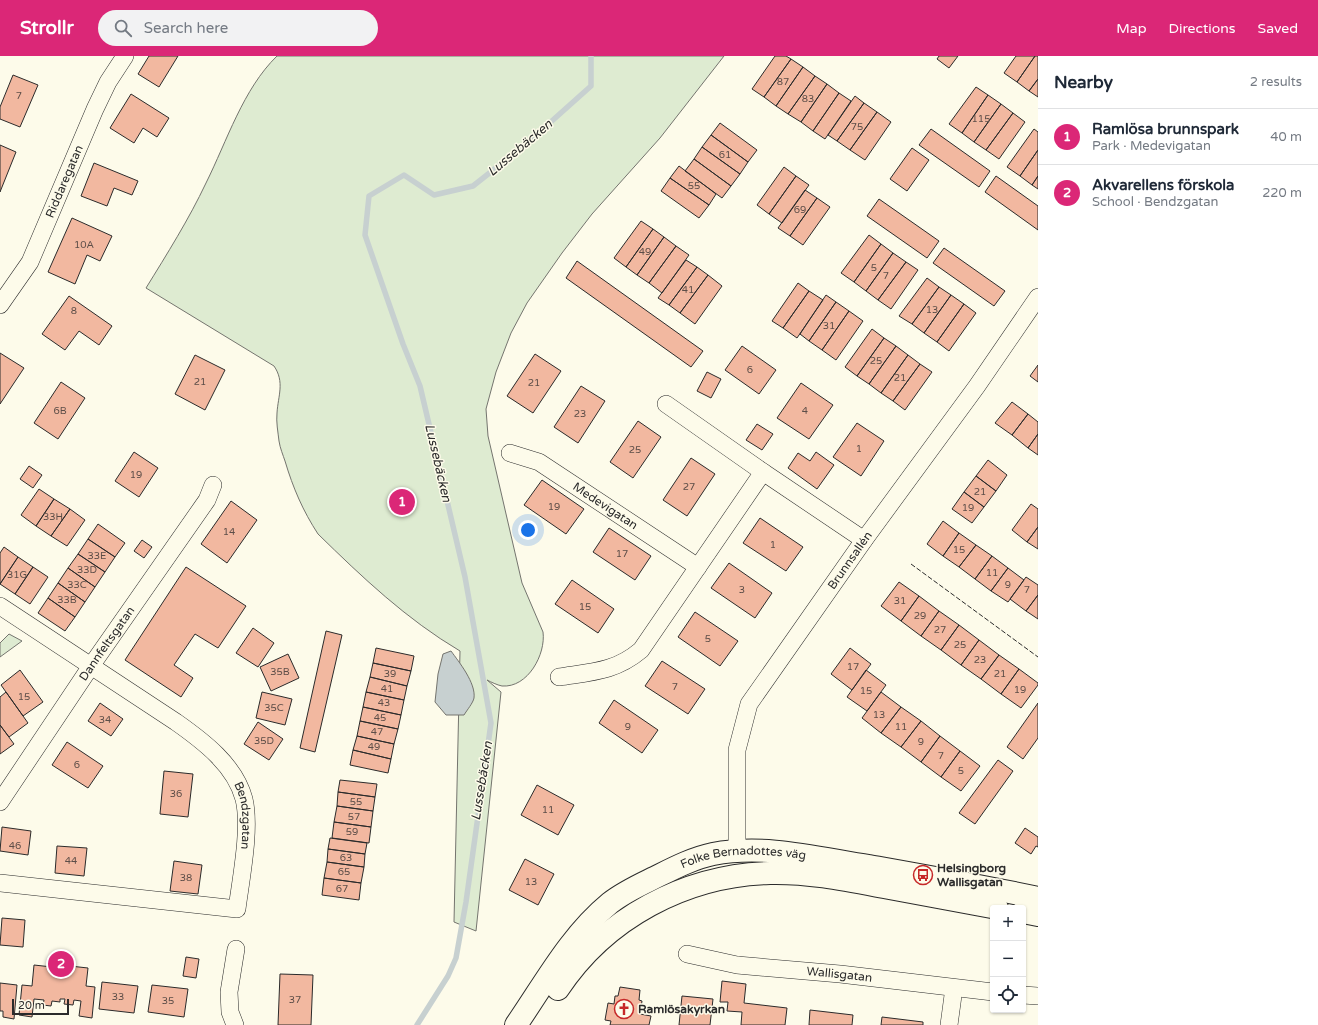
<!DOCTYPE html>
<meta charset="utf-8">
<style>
:root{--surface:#fff;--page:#f2f2f3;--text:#1f2937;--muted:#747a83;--line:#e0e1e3;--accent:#db2777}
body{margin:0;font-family:"Varela Round",sans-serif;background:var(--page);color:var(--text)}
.controls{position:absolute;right:12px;bottom:12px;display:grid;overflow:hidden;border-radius:4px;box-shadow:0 1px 3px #0004}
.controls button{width:36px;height:36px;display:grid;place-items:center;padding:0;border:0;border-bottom:1px solid var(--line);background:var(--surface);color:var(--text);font:20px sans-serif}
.scale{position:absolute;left:12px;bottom:10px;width:57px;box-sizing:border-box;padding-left:4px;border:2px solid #2b2b2b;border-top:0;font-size:11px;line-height:14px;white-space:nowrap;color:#2b2b2b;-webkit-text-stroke:3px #fdfbea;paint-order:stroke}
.you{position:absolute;left:528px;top:474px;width:14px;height:14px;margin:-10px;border:3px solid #fff;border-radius:50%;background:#1a73e8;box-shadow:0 0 0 6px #1a73e833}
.badge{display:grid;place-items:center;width:26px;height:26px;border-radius:50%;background:var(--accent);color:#fff;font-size:13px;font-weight:700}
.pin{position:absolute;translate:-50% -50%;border:2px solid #fff;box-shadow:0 1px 4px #0006}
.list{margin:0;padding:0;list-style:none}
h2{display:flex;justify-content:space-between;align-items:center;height:52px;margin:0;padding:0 16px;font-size:17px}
h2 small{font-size:13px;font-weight:400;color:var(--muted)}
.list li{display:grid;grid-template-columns:26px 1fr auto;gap:12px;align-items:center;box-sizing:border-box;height:56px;padding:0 16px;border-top:1px solid var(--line)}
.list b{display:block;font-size:15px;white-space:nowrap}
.list p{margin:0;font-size:13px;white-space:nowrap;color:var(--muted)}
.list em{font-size:13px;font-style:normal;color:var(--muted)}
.icon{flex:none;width:22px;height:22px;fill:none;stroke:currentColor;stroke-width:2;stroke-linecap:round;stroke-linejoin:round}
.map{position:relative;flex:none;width:1038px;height:969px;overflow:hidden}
header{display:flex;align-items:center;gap:24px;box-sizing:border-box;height:56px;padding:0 20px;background:var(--accent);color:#fff}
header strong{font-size:19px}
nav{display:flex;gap:22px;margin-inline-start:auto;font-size:14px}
.search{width:280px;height:36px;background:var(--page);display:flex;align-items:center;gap:10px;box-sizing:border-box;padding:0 14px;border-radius:22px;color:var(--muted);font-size:15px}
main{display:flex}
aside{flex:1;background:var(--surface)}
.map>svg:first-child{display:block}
.green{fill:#deebd1;stroke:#74746e}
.water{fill:#c7d0d0;stroke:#74746e}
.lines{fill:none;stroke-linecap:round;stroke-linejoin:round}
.stream{stroke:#c7d0d0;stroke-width:5.5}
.building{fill:#f2b8a0;stroke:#2b2b2b}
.street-casing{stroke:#2b2b2b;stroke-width:18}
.secondary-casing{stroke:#2b2b2b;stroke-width:24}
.street{stroke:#fdfbea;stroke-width:17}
.secondary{stroke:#fdfbea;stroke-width:22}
.fence{stroke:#2b2b2b;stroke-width:1;stroke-dasharray:5 2;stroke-linecap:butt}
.labels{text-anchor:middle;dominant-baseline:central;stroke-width:3;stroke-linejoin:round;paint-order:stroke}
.number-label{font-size:10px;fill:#5d4e48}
.street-label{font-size:12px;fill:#2b2b2b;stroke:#fdfbea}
.poi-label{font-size:12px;font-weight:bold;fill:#2b2b2b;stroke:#fdfbea;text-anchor:start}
.water-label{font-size:13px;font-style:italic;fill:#2b2b2b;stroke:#fdfbea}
</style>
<header>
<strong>Strollr</strong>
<div class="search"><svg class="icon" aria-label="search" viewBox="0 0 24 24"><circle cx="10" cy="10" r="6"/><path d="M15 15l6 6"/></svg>Search here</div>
<nav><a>Map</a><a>Directions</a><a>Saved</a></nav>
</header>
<main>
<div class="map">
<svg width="1038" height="969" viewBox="0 0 1038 969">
<rect width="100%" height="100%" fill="#fdfbea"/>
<path class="green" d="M277,0h447l-64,82 -68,76 -30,39 -35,50 -16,30 -15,39 -10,37 2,27 34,147 21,49c3,22 -15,56 -41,54 -5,-1 -11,-4 -15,-6l14,12 -25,239 -22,-9 6,-271c-54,-32 -98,-74 -142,-117 -15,-23 -25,-46 -33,-73 -2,-6 -5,-13 -6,-20 -1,-9 -3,-19 -2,-28 1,-17 8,-31 -3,-47l-128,-78c21,-34 43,-69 60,-105 21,-42 37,-94 71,-127z
M9,578l13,7 -22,16v-14z"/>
<path class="water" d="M451,595c8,11 25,32 23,47 -1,5 -7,12 -10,17h-18l-11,-13 3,-28 5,-20z"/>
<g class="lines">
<path class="stream" d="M417,969l31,-49 8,-18 10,-56 25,-179 -26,-146 -45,-191 -17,-42 -38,-109 4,-39 35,-21 30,20 39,-9 52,-41 66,-59v-30"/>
</g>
<path class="building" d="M149,0h29l-19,31 -21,-13z
M775,0h11l5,3 -27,38 -12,-8z
M939,0h19l-9,12 -12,-9z
M1016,0h19l-18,26 -13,-9z
M1035,0h3v23l-9,12 -12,-9z
M791,3l12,8 -27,39 -12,-9z
M803,11l12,9 -27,38 -12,-8z
M13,19l25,10 -18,42 -20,-8v-12z
M815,20l12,8 -26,38 -13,-8z
M1038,23v18l-9,-6z
M827,28l12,9 -26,38 -12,-9z
M976,31l12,8 -26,38 -13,-9z
M839,37l12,8 -26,38 -12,-8z
M131,38l38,24 -12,19 -14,-9 -9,15 -24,-15z
M988,39l13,9 -27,38 -12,-9z
M855,40l9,7 -27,38 -9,-6z
M864,47l13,9 -27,38 -13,-9z
M1001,48l12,9 -27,37 -12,-8z
M877,56l14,10 -26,38 -15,-10z
M1013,57l12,9 -26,37 -13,-9z
M720,67l37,27 -9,12 -37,-27z
M931,73l59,42 -11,16 -60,-42z
M1034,73l4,3v18l-18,26 -13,-9z
M711,79l37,27 -8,12 -38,-27z
M0,89l16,7 -16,40z
M702,91l38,27 -9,12 -37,-27z
M912,92l17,12 -22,31 -17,-12z
M1038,94v26l-6,9 -12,-9z
M694,103l37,27 -9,12 -37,-27z
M94,107l44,18 -6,14 -18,-7 -7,18 -26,-10z
M679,110l37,28 -7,11 -39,-27z
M784,111l12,9 -27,38 -12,-9z
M796,120l13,9 -27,38 -13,-9z
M996,120l42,30v24l-53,-38z
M1038,120v13l-6,-4z
M670,122l39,27 -10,13 -38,-27z
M805,134l12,8 -27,38 -12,-8z
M817,142l13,9 -27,38 -13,-9z
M879,143l60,42 -12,17 -60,-42z
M72,162l40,18 -12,25 -13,-6 -12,29 -27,-12z
M641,165l12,8 -27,38 -12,-9z
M653,173l11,8 -27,38 -11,-8z
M869,179l12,9 -27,38 -13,-9z
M664,181l12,9 -27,37 -12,-8z
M881,188l12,9 -27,38 -12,-9z
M676,190l13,9 -27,38 -13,-10z
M944,192l61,43 -11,15 -61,-43z
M893,197l13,9 -28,38 -12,-9z
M686,204l11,7 -28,38 -11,-7z
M577,205l126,90 -12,16 -125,-89z
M906,206l12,8 -27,39 -13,-9z
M697,211l11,8 -28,38 -11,-8z
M708,219l14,11 -27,38 -15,-11z
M927,222l12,9 -27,37 -13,-8z
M798,227l11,8 -26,37 -11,-7z
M939,231l12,8 -27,38 -12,-9z
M809,235l14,9 -26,38 -14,-10z
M826,239l10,7 -27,39 -9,-7z
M951,239l13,9 -27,38 -13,-9z
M69,240l43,30 -13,19 -20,-14 -14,19 -23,-16z
M836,246l13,9 -27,39 -13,-9z
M964,248l12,9 -27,38 -12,-9z
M849,255l14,10 -27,39 -14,-10z
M872,273l12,9 -27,38 -12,-9z
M884,282l12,8 -27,38 -12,-8z
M742,290l34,24 -17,24 -34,-24z
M896,290l12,9 -27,38 -12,-9z
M0,297l24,15 -24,36z
M535,298l26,17 -28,42 -26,-17z
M195,299l30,15 -20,40 -30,-16z
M908,299l12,9 -27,37 -12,-8z
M920,308l12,8 -27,38 -12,-9z
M1038,309v17l-8,-6z
M707,316l14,7 -10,19 -14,-7z
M61,326l24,16 -27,41 -24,-16z
M801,327l32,22 -24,34 -32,-21z
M581,330l24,15 -27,42 -24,-16z
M1012,346l16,12 -16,21 -17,-12z
M1028,358l10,8v12l-10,14 -16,-13z
M638,365l23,16 -28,41 -23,-16z
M857,367l27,18 -23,35 -28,-19z
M757,368l16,10 -11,16 -16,-10z
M1038,378v21l-10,-7z
M134,396l24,16 -19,29 -24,-16z
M816,396l18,13 -17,24 -29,-21 10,-15 12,8z
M691,402l24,16 -28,42 -24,-16z
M988,404l19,15 -11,16 -20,-15z
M29,410l13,9 -9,13 -13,-9z
M976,420l20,15 -12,16 -20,-15z
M542,424l42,29 -18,25 -42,-29z
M39,433l15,10 -18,27 -15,-11z
M964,436l20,15 -12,16 -20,-14z
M54,443l16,10 -19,27 -15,-10z
M231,445l26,19 -30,43 -26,-19z
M1031,448l7,5v18l-11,15 -15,-12z
M70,453l15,11 -18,26 -16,-10z
M760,462l43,29 -17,24 -43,-28z
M943,465l16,12 -16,23 -16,-12z
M98,468l27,19 -10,14 -27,-18z
M1038,471v22l-11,-7z
M609,472l42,28 -16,24 -42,-28z
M959,477l17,12 -17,22 -16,-11z
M88,483l27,18 -10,15 -27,-18z
M142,484l10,7 -8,11 -10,-7z
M976,489l16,11 -17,23 -16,-12z
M4,491l14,10 -18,27v-31z
M78,498l27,18 -10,15 -27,-19z
M992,500l16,12 -17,23 -16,-12z
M18,501l15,10 -18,27 -15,-10z
M729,507l43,30 -17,25 -44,-30z
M33,511l15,10 -18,27 -15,-10z
M186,511l60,39 -28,42 -23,-14 -21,31 19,13 -12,19 -56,-37z
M68,512l27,19 -10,15 -27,-19z
M1008,512l16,12 -16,22 -17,-11z
M1026,521l12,8v10l-12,16 -16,-12z
M572,524l42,29 -16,24 -43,-29z
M899,526l20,14 -18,25 -20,-15z
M58,527l27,19 -10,15 -27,-19z
M1038,539v24l-12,-8z
M919,540l20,15 -18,25 -20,-15z
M48,542l27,19 -10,14 -27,-18z
M939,555l20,14 -18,25 -20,-14z
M695,556l43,29 -18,25 -42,-29z
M959,569l20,15 -18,25 -20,-15z
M253,572l21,15 -16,24 -22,-14z
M326,575l16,4 -27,117 -15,-4z
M979,584l20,15 -18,24 -20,-14z
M376,592l38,8 -3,15 -38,-8z
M850,592l21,16 -19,26 -21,-16z
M288,598l11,24 -28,13 -11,-24z
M999,599l20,14 -18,25 -20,-15z
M662,605l43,28 -17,25 -43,-28z
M373,607l38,8 -4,15 -37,-9z
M1019,613l19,14v2l-17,23 -20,-14z
M20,614l23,32 -20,14 -22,-31z
M866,614l20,15 -19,26 -20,-14z
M370,621l37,9 -3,14 -38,-8z
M6,636l22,31 -19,14 -9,-12v-28z
M262,636l30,7 -7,26 -29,-7z
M366,636l38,8 -3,15 -38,-8z
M881,636l20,15 -20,26 -19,-15z
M614,644l44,30 -16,23 -43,-30z
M100,647l23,16 -12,17 -23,-15z
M1038,647v35l-15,21 -16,-12z
M363,651l38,8 -3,14 -38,-8z
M901,651l20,14 -20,26 -20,-14z
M360,665l38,8 -4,15 -37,-8z
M921,665l19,15 -19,26 -20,-15z
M258,666l25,17 -14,21 -25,-16z
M0,669l14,19 -14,10z
M357,680l37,8 -3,15 -38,-9z
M940,680l20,15 -19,26 -20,-15z
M67,686l36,24 -15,22 -36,-23z
M353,694l38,9 -3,14 -38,-8z
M960,695l20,15 -19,25 -20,-14z
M998,704l15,11 -38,53 -16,-11z
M164,715l29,3 -5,43 -28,-3z
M340,724l37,4 -2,13 -37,-5z
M537,729l37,20 -16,30 -37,-20z
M338,736l37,5 -2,14 -36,-5z
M337,750l36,5 -2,16 -37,-5z
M334,766l37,5 -2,16 -37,-5z
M2,771l29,4 -3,24 -28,-4z
M1025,772l13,9v10l-2,-1 -5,8 -16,-11z
M330,782l37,5 -2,11 -37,-5z
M57,790l30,2 -3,28 -29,-3z
M328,793l37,5 -1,13 -37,-5z
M525,803l29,15 -16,31 -29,-15z
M174,805l28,4 -4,29 -28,-3z
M327,806l37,5 -3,16 -37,-5z
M324,822l37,5 -2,17 -37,-5z
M2,862l23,2 -2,27 -23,-2z
M186,901l13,2 -3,19 -13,-2z
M34,909l27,3v-3l27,3 -2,18 9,1 -3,31 -13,-2 2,-15 -7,-1 -1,5 -9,-1 1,-5h-5v3l-8,-1 -1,5 -8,-1 1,-5 -10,-1 -2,18 -13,-2 3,-30 10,1z
M280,918l33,1 -2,50h-33z
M722,925l24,3 -2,19 43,5 -2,17h-44l1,-13 -15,-1 1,-9h-8z
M102,926l36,4 -4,27 -35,-4z
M0,927l17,2 -3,34 -11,-2v-6h-3z
M152,929l36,4 -4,28 -36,-5z
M620,931l20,3 -1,10 3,1 -2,13 11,2 -2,9h-39l1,-4 -6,-1 3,-17 6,1 1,-8h3z
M682,940l31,3 -3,26h-31z
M810,954l43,5 -1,10h-43z
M882,961l41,5v3h-42z"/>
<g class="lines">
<g class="street-casing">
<g id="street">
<path id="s1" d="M0,249l30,-43 65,-153 13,-27 17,-26"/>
<path d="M666,348l97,68"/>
<path id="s2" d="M510,397l29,9 159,105"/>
<path id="s3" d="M0,550l176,116c27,19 59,43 68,77 7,29 -3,79 -7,110l-237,-26"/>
<path d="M559,621c32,-5 56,-5 82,-27l122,-178 101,68"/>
<path id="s4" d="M0,746l91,-136 116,-166 6,-15"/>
<path id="s5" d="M737,795v-101l12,-46 115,-164 113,-154 61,-89"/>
<path id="s6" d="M687,898l50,11 103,9 153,18"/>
<path d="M1023,939l15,1"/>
<path d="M235,969l-5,-13 -1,-20 7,-43"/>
<path d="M949,969l5,-37"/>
</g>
</g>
<g class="secondary-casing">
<g id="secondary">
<path d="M1023,856l15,3"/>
<path d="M558,933c47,-71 127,-114 212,-116 38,-1 77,7 114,14 38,7 75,14 113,21"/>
<path id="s7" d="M516,969c29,-42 54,-89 94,-122 15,-12 32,-19 50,-28 16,-8 34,-17 53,-21 52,-10 104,4 156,12 56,10 113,20 169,32"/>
</g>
</g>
<use href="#street" class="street"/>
<use href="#secondary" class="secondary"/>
<path class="fence" d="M911,508l127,93"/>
</g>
<defs>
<g id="bus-ring" transform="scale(1)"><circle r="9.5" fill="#fdfbea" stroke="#c62828" stroke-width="1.5"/><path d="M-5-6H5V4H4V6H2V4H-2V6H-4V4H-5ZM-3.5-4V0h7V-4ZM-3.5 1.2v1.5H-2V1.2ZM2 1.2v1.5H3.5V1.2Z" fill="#c62828"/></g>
<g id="church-ring" transform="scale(1)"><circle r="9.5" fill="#fdfbea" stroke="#c62828" stroke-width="1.5"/><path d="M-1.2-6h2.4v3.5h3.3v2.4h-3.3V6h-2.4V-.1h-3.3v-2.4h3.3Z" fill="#c62828"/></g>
</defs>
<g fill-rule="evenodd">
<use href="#bus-ring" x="923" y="819"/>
<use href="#church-ring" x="624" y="953"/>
</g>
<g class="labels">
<g class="number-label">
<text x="783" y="26">87</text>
<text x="19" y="40">7</text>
<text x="808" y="43">83</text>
<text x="981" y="63">115</text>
<text x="857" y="71">75</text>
<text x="725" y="99">61</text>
<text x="694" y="130">55</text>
<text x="800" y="154">69</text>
<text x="84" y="189">10A</text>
<text x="645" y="196">49</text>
<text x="874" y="212">5</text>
<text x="886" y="220">7</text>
<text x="688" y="234">41</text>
<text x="932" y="254">13</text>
<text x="74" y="255">8</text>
<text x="829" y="270">31</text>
<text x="876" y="305">25</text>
<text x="750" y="314">6</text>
<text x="900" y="322">21</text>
<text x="200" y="326">21</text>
<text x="534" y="327">21</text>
<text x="60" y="355">6B</text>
<text x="805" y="355">4</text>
<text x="580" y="358">23</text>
<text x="859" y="393">1</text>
<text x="635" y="394">25</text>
<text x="136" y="419">19</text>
<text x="689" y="431">27</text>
<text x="980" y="436">21</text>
<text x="554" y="451">19</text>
<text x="968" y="452">19</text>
<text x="53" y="461">33H</text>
<text x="229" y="476">14</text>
<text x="773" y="489">1</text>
<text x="959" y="494">15</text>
<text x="622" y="498">17</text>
<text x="97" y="500">33E</text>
<text x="87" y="514">33D</text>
<text x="992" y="517">11</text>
<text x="17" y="519">31G</text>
<text x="77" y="529">33C</text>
<text x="1008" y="529">9</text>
<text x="742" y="534">3</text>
<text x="1027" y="534">7</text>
<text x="67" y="544">33B</text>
<text x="900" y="545">31</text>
<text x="585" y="551">15</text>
<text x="920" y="560">29</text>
<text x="940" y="574">27</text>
<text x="708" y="583">5</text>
<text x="960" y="589">25</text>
<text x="980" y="604">23</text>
<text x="853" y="611">17</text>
<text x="280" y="616">35B</text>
<text x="390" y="618">39</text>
<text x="1000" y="618">21</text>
<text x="675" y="631">7</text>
<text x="387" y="633">41</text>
<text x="1020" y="634">19</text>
<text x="866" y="635">15</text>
<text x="24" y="641">15</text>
<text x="384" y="647">43</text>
<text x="274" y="652">35C</text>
<text x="879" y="659">13</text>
<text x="380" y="662">45</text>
<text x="105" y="664">34</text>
<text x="628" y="671">9</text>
<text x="901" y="671">11</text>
<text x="377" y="676">47</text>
<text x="264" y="685">35D</text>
<text x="921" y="686">9</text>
<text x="374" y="691">49</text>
<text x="941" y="700">7</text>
<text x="77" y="709">6</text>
<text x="961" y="715">5</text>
<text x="176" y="738">36</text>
<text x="356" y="746">55</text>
<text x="548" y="754">11</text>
<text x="354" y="761">57</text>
<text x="352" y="776">59</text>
<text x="15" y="790">46</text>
<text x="346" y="802">63</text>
<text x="71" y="805">44</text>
<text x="344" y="816">65</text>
<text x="186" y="822">38</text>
<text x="531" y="826">13</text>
<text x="342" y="833">67</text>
<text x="118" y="941">33</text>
<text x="295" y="944">37</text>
<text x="168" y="945">35</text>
</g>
<g class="street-label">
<text stroke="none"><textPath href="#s1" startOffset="140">Riddaregatan</textPath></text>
<text stroke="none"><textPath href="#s2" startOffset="110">Medevigatan</textPath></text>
<text stroke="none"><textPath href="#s5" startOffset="324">Brunnsallén</textPath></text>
<text stroke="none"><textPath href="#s4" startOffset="191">Dannfeltsgatan</textPath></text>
<text stroke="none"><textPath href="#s3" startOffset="332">Bendzgatan</textPath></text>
<text stroke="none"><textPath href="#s7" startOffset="299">Folke Bernadottes väg</textPath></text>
<text stroke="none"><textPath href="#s6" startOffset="154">Wallisgatan</textPath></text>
</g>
<g class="poi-label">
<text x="937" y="812">Helsingborg<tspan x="937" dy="14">Wallisgatan</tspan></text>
<text x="638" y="953">Ramlösakyrkan</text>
</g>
<g class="water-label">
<text transform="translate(520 92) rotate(-40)">Lussebäcken</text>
<text transform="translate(438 407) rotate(77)">Lussebäcken</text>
<text transform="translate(482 725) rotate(-81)">Lussebäcken</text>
</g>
</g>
</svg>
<div class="controls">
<button>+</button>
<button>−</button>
<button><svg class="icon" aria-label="locate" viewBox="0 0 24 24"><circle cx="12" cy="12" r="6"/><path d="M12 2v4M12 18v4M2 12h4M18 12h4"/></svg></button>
</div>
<div class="scale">20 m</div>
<div class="you"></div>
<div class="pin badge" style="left:402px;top:446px">1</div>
<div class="pin badge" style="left:61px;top:908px">2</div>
</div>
<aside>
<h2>Nearby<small>2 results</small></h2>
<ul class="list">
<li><span class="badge">1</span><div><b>Ramlösa brunnspark</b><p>Park · Medevigatan</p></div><em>40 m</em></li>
<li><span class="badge">2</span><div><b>Akvarellens förskola</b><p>School · Bendzgatan</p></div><em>220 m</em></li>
</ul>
</aside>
</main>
